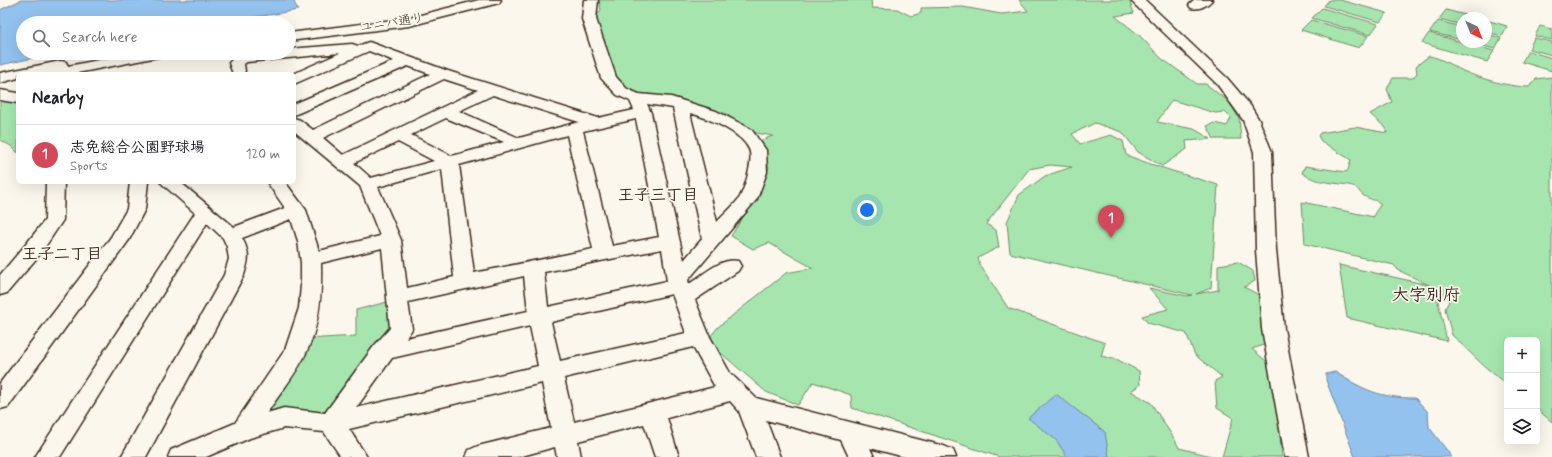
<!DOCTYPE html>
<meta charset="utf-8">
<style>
:root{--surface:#fff;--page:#f2f2f2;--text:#202124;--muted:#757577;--line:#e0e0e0;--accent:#d1495b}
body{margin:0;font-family:Mynerve,"Klee One",sans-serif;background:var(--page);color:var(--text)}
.controls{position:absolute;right:12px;bottom:12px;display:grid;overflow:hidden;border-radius:6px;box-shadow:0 4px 16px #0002}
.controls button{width:36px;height:36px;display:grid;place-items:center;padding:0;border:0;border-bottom:1px solid var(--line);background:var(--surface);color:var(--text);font:20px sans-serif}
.compass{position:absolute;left:1456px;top:12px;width:36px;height:36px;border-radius:50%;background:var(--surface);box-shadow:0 4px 16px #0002;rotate:137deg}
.you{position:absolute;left:867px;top:210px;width:14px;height:14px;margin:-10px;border:3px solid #fff;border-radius:50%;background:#1a73e8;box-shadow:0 0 0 6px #1a73e833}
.badge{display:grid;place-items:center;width:26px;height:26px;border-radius:50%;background:var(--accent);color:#fff;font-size:13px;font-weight:700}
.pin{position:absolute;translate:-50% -33px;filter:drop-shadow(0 1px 2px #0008)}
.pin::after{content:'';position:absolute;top:21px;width:14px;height:12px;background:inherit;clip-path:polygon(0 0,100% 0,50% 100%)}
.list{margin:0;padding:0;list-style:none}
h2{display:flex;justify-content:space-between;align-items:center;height:52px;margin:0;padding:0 16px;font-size:17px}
h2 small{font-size:13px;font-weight:400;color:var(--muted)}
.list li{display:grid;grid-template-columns:26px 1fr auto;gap:12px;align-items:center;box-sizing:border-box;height:60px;padding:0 16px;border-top:1px solid var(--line)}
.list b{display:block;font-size:15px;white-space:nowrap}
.list p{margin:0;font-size:13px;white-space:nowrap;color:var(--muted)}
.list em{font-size:13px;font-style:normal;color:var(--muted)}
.icon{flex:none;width:22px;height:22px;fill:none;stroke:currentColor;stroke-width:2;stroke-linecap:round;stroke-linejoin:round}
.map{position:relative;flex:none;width:1552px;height:457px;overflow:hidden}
.search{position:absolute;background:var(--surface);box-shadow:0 4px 16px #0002;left:16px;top:16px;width:280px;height:44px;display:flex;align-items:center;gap:10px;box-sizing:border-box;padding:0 14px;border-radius:22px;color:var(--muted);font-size:15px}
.panel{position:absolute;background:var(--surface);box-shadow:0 4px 16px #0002;left:16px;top:72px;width:280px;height:112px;border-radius:6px}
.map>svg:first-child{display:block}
.green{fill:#a6e6ae;stroke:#708866}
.water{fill:#93c2ee;stroke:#70859b}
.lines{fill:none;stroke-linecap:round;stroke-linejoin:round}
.minor-casing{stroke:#3b2a1e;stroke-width:3}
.minor{fill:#fbf7ec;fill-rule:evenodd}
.labels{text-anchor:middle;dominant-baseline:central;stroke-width:3.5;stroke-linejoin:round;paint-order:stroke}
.far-street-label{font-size:13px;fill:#3b2a1e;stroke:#fbf7ec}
.neighbourhood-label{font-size:16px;font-weight:bold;fill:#3b2a1e;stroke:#fbf7ec}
.quarter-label{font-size:17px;font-weight:bold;fill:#3b2a1e;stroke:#fbf7ec}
</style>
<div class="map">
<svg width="1552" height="457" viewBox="0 0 1552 457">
<rect width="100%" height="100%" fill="#fbf7ec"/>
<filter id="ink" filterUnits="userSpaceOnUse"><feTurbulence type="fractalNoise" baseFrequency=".025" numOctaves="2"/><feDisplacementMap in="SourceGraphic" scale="8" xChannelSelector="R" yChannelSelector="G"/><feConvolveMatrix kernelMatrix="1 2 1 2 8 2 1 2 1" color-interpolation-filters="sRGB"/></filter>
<g filter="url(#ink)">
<path class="green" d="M599,0h272l1,8 25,1 14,7 10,-3v-5l42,-1 38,7 27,-3 -9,-11h110l5,13 -19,3 24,19 22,23 36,26h9l23,18 10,16 2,21h-27l-7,-13 7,-3 13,3 4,-8 -6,-6 -10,1 -43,-13 -15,22 37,7 17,10 -25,2 1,8 -25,17 -24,-14 -16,-20 -27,-9 -23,11 8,10 31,-9 12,6 3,14c30,12 61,20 92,30l-7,103 -15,6 22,-4v-25l20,-3 15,9 2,10 -11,6 15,8 10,48 -17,6 21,18 9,90h-60l11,-39 -16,-10 -2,-27 7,-4 -27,-22 -9,-22 -38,-10 -6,-7 26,-7 -19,-21 38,8 5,-1 -182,-42 -3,-31 12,-27 26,-19 27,-9 -22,-2 -21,4 -43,55 10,6 3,17 -21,11 2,7 28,43 97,35 -4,13 17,4 21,11 1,14 -9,6 20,12 24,37 4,8 36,9h-216l-147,-49 -1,-13 -38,-13 -15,23 -32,-13 -59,-51 11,-14 68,-54 27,-5 -44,-25 -16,6 -22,-13 30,-48 8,-21 -13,-25 17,-6 -28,-5 -18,-17 -36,-11h-37l-31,-14 -7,-13 -8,-8 -14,-48 7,-10z
M1329,0h11l47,13 -7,9 -56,-16z
M1322,8l56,16 -8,11 -58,-17z
M1446,10l31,8h-15v7l-23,-6z
M1311,20l57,16 -9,12 -58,-18z
M1486,20l21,6 -5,10 -16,-4z
M1438,21l24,6v13l-32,-8z
M1540,26l12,3v11l-17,-4z
M1429,33l65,18 -7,11 -65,-19z
M1486,34l15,4 -6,11 -27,-7h18z
M1534,38l18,4v13l-23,-6z
M1528,51l24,7v13l-30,-9z
M1429,56c12,2 22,9 34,15 18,8 47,16 66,16l7,-8 16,-2v345l-15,-13v-69h-30v45l-24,-20 -31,-30 -7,-26 4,-8 -9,-11 -5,-2 12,53 -100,-23 -8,-53 90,20 -31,-15 -4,-5 -89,-21 -3,-42 72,15v-3l7,-10c-6,-5 -11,-4 -17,-8 -5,-3 -5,-8 -11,-10 -17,-4 -36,-2 -51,-13l3,-7 41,6 2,-2 3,-10 -30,-19 -3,-5 2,-3 35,-6 32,6 -1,-5 -16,-14 22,-12 -5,-13 6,-11h20l4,-5 -1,-7z
M0,100l18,3v50l-7,-7 -11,-6z
M387,302l4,25 -62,92 -68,-1 45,-79 50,-3v-26z"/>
<path class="water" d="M21,0h272l5,10 -77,13h-198v30h35l-58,12v-55z
M1335,372c29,18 45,26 80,26l13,14 1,15 23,30h-97l-29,-77v-6z
M1056,394l49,38 4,25h-42l-11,-17 -28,-22z"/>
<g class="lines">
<g class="minor-casing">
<path id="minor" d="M479,0h22l-2,3 -90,23 -120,15v-8l120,-15z
M584,0h14l-2,19 20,58 11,12 12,5 32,3 45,14 35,18 15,21 1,22 -10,27 -69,81 1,4c14,-9 32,-27 49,-23l3,5 -3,5 -43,29 15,37 20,36 26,25 188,48 9,4 3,7h-51l-35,-9 4,9h-25l-8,-17 -75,-20 14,37h-24l-17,-46 -9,-10 -63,17 12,39h-24l-11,-33 -66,17 3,16h-24l-2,-10 -37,10h-52l3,-7 9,-4 73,-18 -9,-45 -193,46 18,28h-26l-17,-25 -40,-4 -34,10 -44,19h-38l3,-7 64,-27 50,-73 14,-42 2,-23v-22l-3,-22 -7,-22 -49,19c8,15 7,21 2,37l-98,182h-25l103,-182 5,-16 -2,-12 -4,-9 -16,-15 -147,234h-25l160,-244 -35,-31h20l54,45 51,-19 -18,-26h18l21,28 13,41 61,-15 -20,-50 -66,-55v-13l6,2 13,10 117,-56 -22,-8 -114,49v-11l100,-43 -25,-10 -75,33 -1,-10 47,-21 -93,9 -3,2 1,7 -2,3h-10l-4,-11c11,-16 43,-10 60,-10v-4l63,-5 6,2 11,-4 79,29 150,47 36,-8 -4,-9 -13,-6 -16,-17 -19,-59zM444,79l34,11 -135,65 -20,-17zM493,95l86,27 -60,16 -60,-27zM647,104l26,4 29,131 -18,21 -33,-147zM690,113c18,5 51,19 59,36 5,11 -4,38 -9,48 -6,9 -16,17 -23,25zM446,118l58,24 -52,14 -41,-21zM636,119l23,118 -47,9 -29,-115zM567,135l26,114 -119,24 -15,-108zM398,142l36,19 -63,17 -17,-15zM442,169l12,108 -47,11 -6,-48 -23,-53zM382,248l8,80 -16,18 -49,67 -41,-5 -17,5c13,-20 30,-40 40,-62 13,-28 15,-58 14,-88zM662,249l5,32 -119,26 -4,-35zM524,276l4,35 -122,27 6,-9 -4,-27zM672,294l14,39 -126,28 -9,-39zM530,326l8,40 -182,42 36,-50zM693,347l22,40 -141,35 -10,-44z
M1130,0h15l82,78 23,27 9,15 13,32 4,98 8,79 25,128h-24l-23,-128 -6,-79 -2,-98 -11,-32 -26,-36z
M1195,0h17c-5,6 -13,10 -21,8l-2,-3z
M135,53h30l-2,3 -5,1 -86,17h-54v4l-18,5v-10l61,-12 5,1 2,4z
M0,90l18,3v10l-18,-3z
M46,182h18l-1,38 -22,33 -34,40 -7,2v-20l27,-32 18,-23z
M130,182h18l-3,27 -16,31 -121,167 -8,2v-26l111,-146 16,-28z"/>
</g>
<use href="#minor" class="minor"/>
</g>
</g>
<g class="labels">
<g class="far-street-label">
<text transform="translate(392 23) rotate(-9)">ユニバ通り</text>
</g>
<g class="neighbourhood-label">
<text x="658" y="195">王子三丁目</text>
<text x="62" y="254">王子二丁目</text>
</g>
<g class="quarter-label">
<text x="1426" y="295">大字別府</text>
</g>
</g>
</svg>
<div class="controls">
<button>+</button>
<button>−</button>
<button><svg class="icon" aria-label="layers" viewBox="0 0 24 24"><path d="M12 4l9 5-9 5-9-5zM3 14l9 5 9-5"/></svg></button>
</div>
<svg class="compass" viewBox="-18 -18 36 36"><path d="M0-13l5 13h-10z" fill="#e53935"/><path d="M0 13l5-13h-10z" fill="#757577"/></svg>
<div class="you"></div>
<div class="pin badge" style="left:1111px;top:238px">1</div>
<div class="search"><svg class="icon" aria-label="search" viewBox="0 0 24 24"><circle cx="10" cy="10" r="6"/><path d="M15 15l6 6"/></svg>Search here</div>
<section class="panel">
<h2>Nearby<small></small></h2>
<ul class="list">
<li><span class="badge">1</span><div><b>志免総合公園野球場</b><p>Sports</p></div><em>120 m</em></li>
</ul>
</section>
</div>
